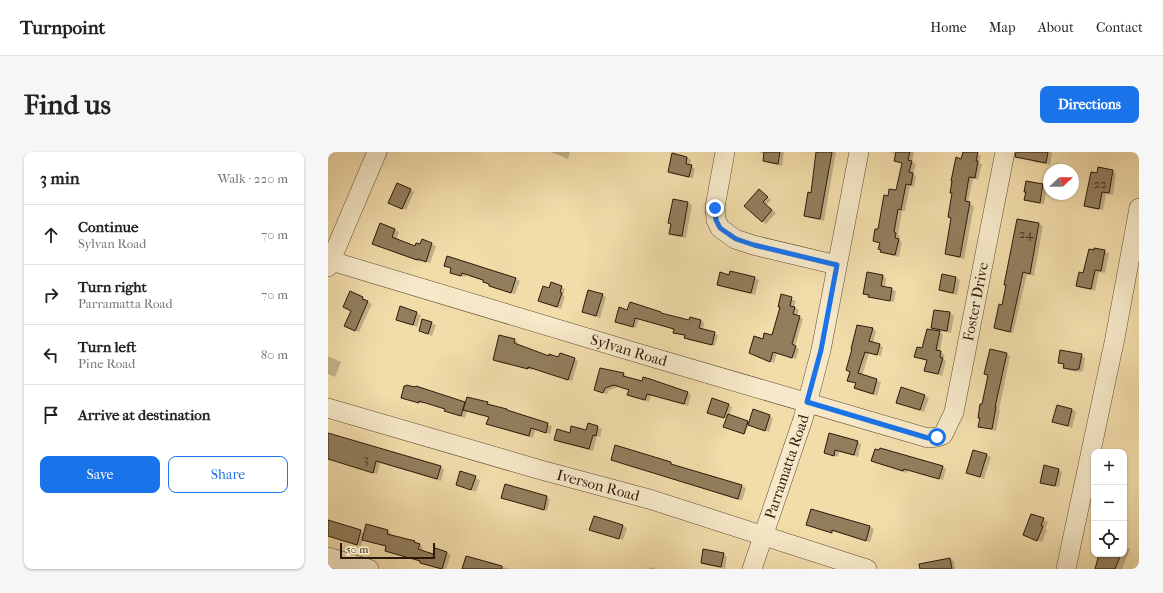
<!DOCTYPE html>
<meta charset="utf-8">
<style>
:root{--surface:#fff;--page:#f6f6f6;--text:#222;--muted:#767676;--line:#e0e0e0;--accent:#1a73e8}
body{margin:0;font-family:"IM FELL French Canon",serif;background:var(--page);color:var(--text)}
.controls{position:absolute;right:12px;bottom:12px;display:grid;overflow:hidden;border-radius:8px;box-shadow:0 1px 3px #0004}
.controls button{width:36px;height:36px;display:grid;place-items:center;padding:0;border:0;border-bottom:1px solid var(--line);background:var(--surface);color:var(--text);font:20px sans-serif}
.compass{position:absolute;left:715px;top:12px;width:36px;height:36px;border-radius:50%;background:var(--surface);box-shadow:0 1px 3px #0004;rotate:68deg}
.scale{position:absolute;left:12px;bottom:10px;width:95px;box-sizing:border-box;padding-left:4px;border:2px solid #2c1909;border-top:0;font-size:11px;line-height:14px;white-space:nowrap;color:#2c1909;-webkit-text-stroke:3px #f6e8c8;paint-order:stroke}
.stop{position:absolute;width:12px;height:12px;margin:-9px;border:3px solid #1a73e8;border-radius:50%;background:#fff}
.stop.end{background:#1a73e8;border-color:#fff;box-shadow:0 1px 4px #0008}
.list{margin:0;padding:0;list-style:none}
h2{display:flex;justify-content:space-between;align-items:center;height:52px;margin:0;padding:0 16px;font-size:17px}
h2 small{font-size:13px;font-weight:400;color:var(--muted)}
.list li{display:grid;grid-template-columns:26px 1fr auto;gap:12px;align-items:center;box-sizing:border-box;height:60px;padding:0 16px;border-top:1px solid var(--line)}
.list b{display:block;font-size:15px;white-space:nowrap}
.list p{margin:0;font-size:13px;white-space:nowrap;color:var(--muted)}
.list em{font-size:13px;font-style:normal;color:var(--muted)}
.actions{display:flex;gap:8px;padding:12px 16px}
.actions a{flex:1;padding:9px 0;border:1px solid var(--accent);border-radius:8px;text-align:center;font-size:14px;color:var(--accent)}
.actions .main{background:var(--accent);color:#fff}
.icon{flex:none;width:22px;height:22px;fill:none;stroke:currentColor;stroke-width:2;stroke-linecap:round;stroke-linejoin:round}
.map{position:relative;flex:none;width:811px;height:417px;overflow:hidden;border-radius:8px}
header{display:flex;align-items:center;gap:24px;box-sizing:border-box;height:56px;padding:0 20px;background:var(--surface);border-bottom:1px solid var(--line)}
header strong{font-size:19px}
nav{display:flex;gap:22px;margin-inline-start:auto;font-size:14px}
.intro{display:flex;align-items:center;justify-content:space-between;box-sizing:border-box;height:96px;padding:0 24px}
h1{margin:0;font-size:28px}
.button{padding:10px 18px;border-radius:8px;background:var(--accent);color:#fff;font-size:14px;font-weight:700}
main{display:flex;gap:24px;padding:0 24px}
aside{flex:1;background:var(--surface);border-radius:8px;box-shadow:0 1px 3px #0004}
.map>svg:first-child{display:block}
.shadow{fill:#0003}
.building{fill:#927e5d;stroke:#2c1909}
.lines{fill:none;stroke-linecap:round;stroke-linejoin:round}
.minor-casing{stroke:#5d4a31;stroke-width:20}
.minor{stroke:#f6e8c8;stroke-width:19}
.route{stroke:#1a73e8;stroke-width:5}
.labels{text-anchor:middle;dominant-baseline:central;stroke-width:3.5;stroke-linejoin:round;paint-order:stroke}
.number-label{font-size:13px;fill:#46321e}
.street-label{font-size:15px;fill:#2c1909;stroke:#f6e8c8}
</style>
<header>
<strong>Turnpoint</strong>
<nav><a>Home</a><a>Map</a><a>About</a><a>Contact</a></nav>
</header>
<div class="intro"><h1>Find us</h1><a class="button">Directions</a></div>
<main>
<aside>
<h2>3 min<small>Walk · 220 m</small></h2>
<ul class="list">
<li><svg class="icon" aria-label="ahead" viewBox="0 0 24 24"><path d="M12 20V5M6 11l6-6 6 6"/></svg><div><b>Continue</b><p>Sylvan Road</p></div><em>70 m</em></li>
<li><svg class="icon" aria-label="right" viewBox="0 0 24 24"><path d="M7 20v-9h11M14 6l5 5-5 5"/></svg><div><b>Turn right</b><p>Parramatta Road</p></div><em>70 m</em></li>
<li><svg class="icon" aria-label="left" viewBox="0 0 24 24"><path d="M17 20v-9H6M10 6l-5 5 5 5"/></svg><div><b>Turn left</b><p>Pine Road</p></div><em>80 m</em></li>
<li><svg class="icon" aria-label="arrive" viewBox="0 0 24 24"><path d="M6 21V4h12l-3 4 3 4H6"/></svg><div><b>Arrive at destination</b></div></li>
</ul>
<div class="actions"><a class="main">Save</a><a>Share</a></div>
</aside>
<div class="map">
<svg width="811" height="417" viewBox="0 0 811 417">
<rect width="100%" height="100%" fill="#f1dcaa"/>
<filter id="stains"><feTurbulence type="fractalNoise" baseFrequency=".005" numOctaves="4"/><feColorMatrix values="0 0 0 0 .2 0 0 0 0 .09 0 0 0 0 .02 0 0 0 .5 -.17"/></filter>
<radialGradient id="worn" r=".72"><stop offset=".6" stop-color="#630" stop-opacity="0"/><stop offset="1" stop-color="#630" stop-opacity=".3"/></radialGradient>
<path class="shadow" d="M223,0h19l-2,7z
M431,0h25l-2,14 -14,-3 -4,-3 1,-5z
M490,0h18l-12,69 -15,-3 -4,-3 7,-21z
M562,0h24l-2,10 4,2 -3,10 3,2 -2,11 -4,-1 -5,25h-3l-4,24 2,1 -1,4 3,2 -3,15 -14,-3 -4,-2v-8l-7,-3 5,-11 10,-33 8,-5 6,-29 -8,-3 2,-5z
M636,0l13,2 4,2 -2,7 3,1 -4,16 -5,-2 -5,25 6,3 -10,53 -14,-3 -4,-2z
M704,0h20l-2,13 -16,-3 -4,-3z
M359,5l4,3 -1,6 5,3 -2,9 -20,-4 -4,-2z
M784,19l4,2 -3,22 -7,-1 -3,16 -14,-2 -3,-2z
M716,34l3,2 -3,16h-4z
M82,38l4,2 -8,18 -13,-5z
M435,41l8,7 -5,5 10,8 -10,11 -4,-3z
M345,48l15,3 4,2 -6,33 -12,-2 -4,-3z
M53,72l18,8 -3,8 20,7 5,-2 1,-5 14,6 -6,17 -8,-3 -1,2 -48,-18z
M711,72l4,2 -9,50 -7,-2 -14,59 -14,-3 -4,-2z
M767,97l14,4 -4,20 -6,-1 -4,19 -14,-3 -4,-2z
M120,106l68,21 4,2 -5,13 -21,-6 -10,-7 -18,-6 -1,2 -10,-3 -3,-5 -6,-3z
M402,120l25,6 4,2 -4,15 -33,-8 -4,-3 12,-8z
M554,124l4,2 -1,9 11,4 -2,11 -20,-4 -10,-4z
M628,126l4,2 -3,15 -13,-3 -4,-2z
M233,135l4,2 -2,6 2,1 -4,13 -17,-6 6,-14z
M23,140l16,8 -1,1 6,3 -13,28 -10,-4 3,-17z
M274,143l4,2 -6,21 -17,-6z
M454,144l14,5 -2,6 5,3 -2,6 6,3 -8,28 4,2 -3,10 -19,-6 -3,10 -20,-8 9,-15 9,-4 9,-29 -2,-1z
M73,156l20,7 -4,12 -20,-7z
M300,159l33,2 28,8 12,-1 3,3 -1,7 15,5 -3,11 -26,-6 -4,-2v-2l-11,-4 1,-2 -36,-11 -3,9 -20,-7z
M607,159l15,2 4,3 -3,17 -14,-2 6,3 -3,18 5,3 -2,4 3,2 -4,15 -17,-6 3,-9 -13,-4 24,-25 -7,-4z
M95,168l13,5 -4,11 -12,-5z
M544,177l4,2 -3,12 10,4 -2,9 -12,-3 -7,23 19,6 -4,14 -18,-6 -4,-2 1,-4 -7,-4z
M186,188l4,2 -1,3 32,12 25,2 4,2 -6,20 -40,-13v2l-34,-8 -4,-2z
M678,202l4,2 -11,54h1l-4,21 -13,-3 -4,-2 4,-20z
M753,203l4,3 -2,13 -4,1 -11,-2 -4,-2v-3l-5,-3z
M0,204l13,6 -6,15 -7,-3z
M295,222l4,2v2l16,4 45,11 3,2 -3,11 -37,-11 -2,7 -17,-5 -4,-3 2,-4 -11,-3 -10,3 -2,4 -12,-4z
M597,244l4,2 -5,14 -27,-10z
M74,245l64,7 21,-1 24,10 41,13 -2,8 -15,-4 -2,8 -41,-12 -4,-2 2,-7 -23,-6 -2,7 -16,-5 -4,-3 1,-1 -23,-7v2z
M400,253l4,2 -3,9 21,7 19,-8 4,3 -4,14 -20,-8 -4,10 -19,-7 1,-8 -19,-6z
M744,257l4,3 -4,16 -19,-6z
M260,273l14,4 -2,8 -3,-1 -4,15 -34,-9 -4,-3 15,-5 17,-2z
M0,282l112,33 4,3 -3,11 -61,-18 -3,11 -49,-15z
M529,290l4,2 -3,13 -19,-5 -1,5 -13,-4z
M659,303l4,2 -7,22 -17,-6z
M284,308l59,3 3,3 68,20 4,2 -4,13z
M548,311l67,4 3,2 -3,11 -35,-10 -1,3z
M730,318l4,2 -3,15 -14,-3 -4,-2z
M133,320l19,8 -4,12 -19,-8z
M178,333l44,14 -3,12 -45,-13z
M484,358l58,17 4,2 -4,13 -59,-17z
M704,363l16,7 -3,7 2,1 -5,12 -18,-7z
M0,369l36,12 24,-2 3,2v3l23,6 9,5 -1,4 12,4 2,-5 11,3 4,2 -5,14h-7l-14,-5 -4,-3 -31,-8 -4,-2 1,-4 -24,-8 -2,7 -23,-6 -10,-5z
M295,374l4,2 -4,12 -29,-8z
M796,394l6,3 -8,20h-26l4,-15h24z
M395,402l4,3 -2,12 -19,-4 -4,-2z
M622,407l4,2 1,8h-19z
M175,415l8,2h-8z
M322,415l6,2h-7z"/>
<path class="building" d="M436,0h16l-2,12 -15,-3z
M488,0h16l-12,67 -16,-3 4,-24 3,1z
M568,0h14l-2,8 4,1 -3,11 4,1 -2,12 -5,-1 -5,26 -3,-1 -4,23 2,1 -1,5 4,1 -4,16 -15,-3 1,-2 -3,-1 2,-6 -7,-2 2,-12h3l6,-34 4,1 1,-7 7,1 6,-27 -8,-2z
M635,0h15l-2,9h2l-3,17 -6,-1 -4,24 5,1 -10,55 -15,-3 6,-36 -3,-1 4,-24h-2l2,-12h-1l5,-24 5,2z
M688,0h32l-2,11 -31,-6z
M344,1l15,4 -1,7 6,1 -3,12 -21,-5z
M770,15l15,3 -4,23 -7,-1 -3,17 -15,-3 7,-34 6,1z
M698,29l17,3 -3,19 -16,-3 2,-8h-2z
M69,31l14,6 -9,20 -14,-6z
M431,37l9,8 -5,5 9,8 -10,12 -18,-16z
M345,47l15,3 -6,34 -13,-2 2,-10 -3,-1z
M689,67l22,4 -9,51 -7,-2 -13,60 -16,-4 5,-24 3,1 4,-20h-2z
M52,71l15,6 -3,8 23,9 1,-3 4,1 2,-5 10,4 -6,19 -8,-3 -1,1 -45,-16z
M766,96l11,2 -4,21 -6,-1 -4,19 -15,-3 3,-14 4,1 6,-24 5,1z
M119,104l69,22 -5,15 -22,-7v-2l-6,-2v-2l-21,-7 -1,3 -11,-3 1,-5 -7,-2z
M402,119l25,6 -4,16 -34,-8 3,-13 9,3z
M539,120l16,3 -2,11 11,2 -2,13 -22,-4 1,-2 -6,-1z
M614,122l14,3 -3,16 -14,-3z
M223,130l11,4 -2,6 2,1 -5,14 -19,-6 5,-15 6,2z
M260,138l15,4 -7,22 -14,-4z
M22,139l13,6 -1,2 6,2 -13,30 -11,-5 7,-15 -8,-4z
M453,142l11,3 -2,9 5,1 -2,7 7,2 -8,28 4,2 -4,12 -19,-6 -3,10 -21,-9 5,-17 9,3 1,-6 8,2 8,-28h-2z
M302,150l31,10v1l28,7 1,-3 11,3 -2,8 16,4 -3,13 -28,-7 1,-3 -12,-2 1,-4 -39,-11 -2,9 -18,-5 4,-15 8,3z
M72,154l17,6 -4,13 -17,-5z
M606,158l16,2 -3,19 -16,-3z
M94,167l10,3 -4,12 -9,-3z
M529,173l16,3 -4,13 11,3 -3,11 -12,-3 -7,21 19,6 -4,15 -19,-6 2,-5 -9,-2 3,-9 -4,-2 6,-21h-1z
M599,177l13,2 -4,19 5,1 -1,6 3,1 -5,16 -14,-3 3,-11 -13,-3 3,-10 5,1z
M171,183l16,4 -1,4 35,13v-2l9,3 2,-4 15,5 -7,22 -40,-13v2l-35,-9z
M662,197l17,4 -12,54h1l-4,22 -14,-2 2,-9h-2l2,-14h2l6,-29 -4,-1z
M732,198l22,4 -3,15 -4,1 -12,-2 1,-4 -6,-1z
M272,216l24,5 -1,3 19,5 1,-4 7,2 38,13 -4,12 -37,-10 -2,6 -18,-5 2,-5 -15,-5 -9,3 -2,5 -9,-3z
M78,233l9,2 1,-1 49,16 -4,14 -17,-5 1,-2 -26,-8v2l-18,-5 3,-12h2z
M573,235l24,8 -5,15 -24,-7z
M139,245l21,5 -1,2 20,5v1l41,13 -2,10 -15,-5 -2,8 -43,-12 3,-7 -26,-7z
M384,246l17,6 -5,14 -17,-5z
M729,253l15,4 -4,17 -16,-4z
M425,257l17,6 -5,16 -17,-6z
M400,262l20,7 -4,13 -21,-7z
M260,271l10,3 -2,10 -3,-1 -4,14 -35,-9 3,-11 13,4 1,-7 15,4z
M0,281l113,33 -4,13 -61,-18 -3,12 -45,-14z
M501,281l29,8 -4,14 -19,-5 -1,6 -10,-3z
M287,293l56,17v2l71,21 -4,14 -127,-39z
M552,296l63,18 -4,13 -35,-10 -1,2 -32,-10 4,-12 4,1z
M645,298l14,4 -7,23 -14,-4z
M716,313l15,4 -4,17 -15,-3z
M132,319l16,5 -5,14 -15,-5z
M177,332l42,12 -3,14 -43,-12z
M483,357l59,17 -4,15 -34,-11v3l-26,-8z
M703,362l13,4 -3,8h2l-6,15 -14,-6z
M266,364l29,9 -4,14 -30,-9z
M0,368l33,10 -4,15 -29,-9z
M38,372l22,6 -1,4 28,7 -1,1 6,2 -2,5 15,5 2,-6 12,4 -5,17 -22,-6v-2l-35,-10 1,-5 -24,-6z
M375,397l21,4 -3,14 -20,-4z
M771,402h22l-6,15h-20z
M138,404l36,10v3h-40z
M622,406l2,11h-32l-1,-5z"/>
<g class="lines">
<g class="minor-casing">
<g id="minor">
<path d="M397,0l-10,55 1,13 4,8 15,11 18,6 84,20"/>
<path id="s1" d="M3,109l320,96 277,81 9,-1 6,-2 11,-23 51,-260"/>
<path d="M0,115l49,-115"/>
<path id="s2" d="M0,256l213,62 108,29 218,70"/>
<path d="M0,405l41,12"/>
<path id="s3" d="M424,417l51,-150 18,-69 38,-198"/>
<path d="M738,417l49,-231 24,-130"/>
</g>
</g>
<use href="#minor" class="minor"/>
</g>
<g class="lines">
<path class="route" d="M387,56l1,12 4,8 16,11 18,6 83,20 -16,85 -14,52 121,36 9,-1"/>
</g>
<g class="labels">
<g class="number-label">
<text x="772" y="31">22</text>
<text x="698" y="81">24</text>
<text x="38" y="306">3</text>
</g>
<g class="street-label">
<text stroke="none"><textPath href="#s1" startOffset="776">Foster Drive</textPath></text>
<text stroke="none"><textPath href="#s1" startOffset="311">Sylvan Road</textPath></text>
<text stroke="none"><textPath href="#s3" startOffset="108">Parramatta Road</textPath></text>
<text stroke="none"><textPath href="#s2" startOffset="281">Iverson Road</textPath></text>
</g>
</g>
<rect width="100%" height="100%" filter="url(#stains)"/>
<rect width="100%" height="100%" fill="url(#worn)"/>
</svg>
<div class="controls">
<button>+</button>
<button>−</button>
<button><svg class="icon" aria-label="locate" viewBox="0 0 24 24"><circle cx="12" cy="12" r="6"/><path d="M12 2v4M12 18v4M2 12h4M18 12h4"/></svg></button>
</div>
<svg class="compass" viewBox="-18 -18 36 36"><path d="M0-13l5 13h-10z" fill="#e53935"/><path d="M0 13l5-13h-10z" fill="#767676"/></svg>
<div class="scale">50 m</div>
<div class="stop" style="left:609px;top:285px"></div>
<div class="stop end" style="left:387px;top:56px"></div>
</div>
</main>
